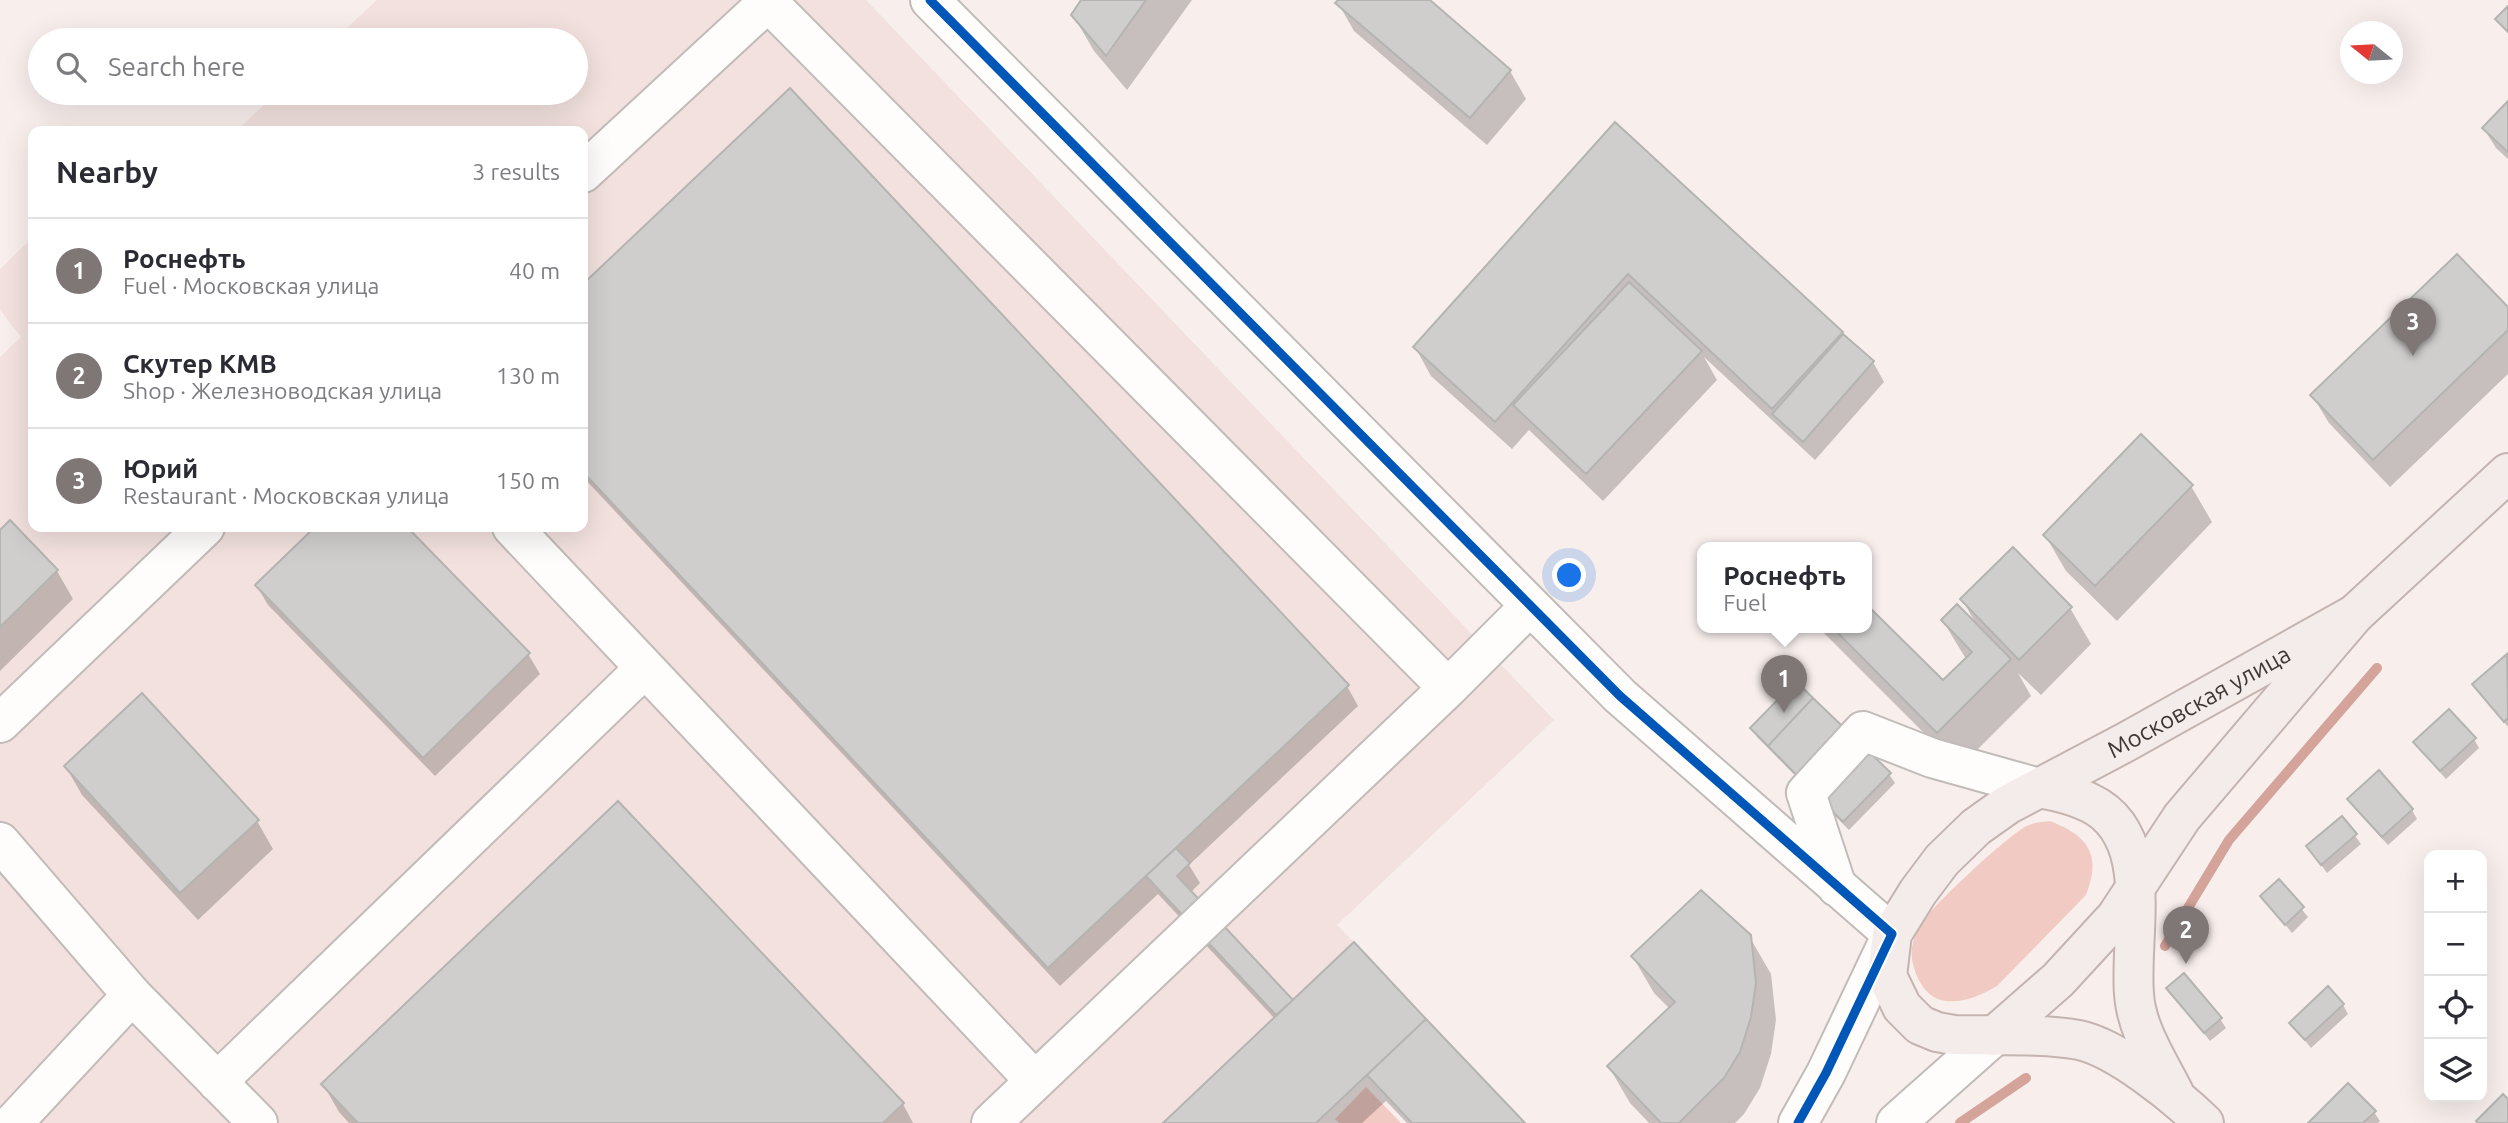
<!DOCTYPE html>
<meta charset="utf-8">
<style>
:root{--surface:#fff;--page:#f7f7f7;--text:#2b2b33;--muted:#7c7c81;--line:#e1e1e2;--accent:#7e7775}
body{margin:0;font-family:Ubuntu,sans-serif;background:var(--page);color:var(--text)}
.controls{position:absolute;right:21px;bottom:21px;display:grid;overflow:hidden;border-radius:14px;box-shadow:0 7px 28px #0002}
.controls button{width:63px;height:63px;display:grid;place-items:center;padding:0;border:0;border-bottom:2px solid var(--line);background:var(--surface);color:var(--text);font:35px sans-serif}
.compass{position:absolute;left:2340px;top:21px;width:63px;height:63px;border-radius:50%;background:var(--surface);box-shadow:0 7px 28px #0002;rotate:288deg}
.you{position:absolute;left:1570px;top:576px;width:24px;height:24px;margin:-18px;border:5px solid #fff;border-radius:50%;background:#1a73e8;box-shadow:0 0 0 10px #1a73e833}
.badge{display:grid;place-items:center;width:46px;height:46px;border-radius:50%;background:var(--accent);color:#fff;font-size:23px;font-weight:700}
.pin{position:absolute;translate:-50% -58px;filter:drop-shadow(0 2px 4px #0008)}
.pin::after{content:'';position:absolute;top:37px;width:24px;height:21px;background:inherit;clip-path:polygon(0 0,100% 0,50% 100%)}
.popup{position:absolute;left:1697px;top:542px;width:175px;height:91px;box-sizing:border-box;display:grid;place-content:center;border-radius:14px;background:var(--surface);filter:drop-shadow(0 2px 5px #0005);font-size:23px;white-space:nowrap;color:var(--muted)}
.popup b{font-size:26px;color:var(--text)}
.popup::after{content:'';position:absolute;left:50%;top:100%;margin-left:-14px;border:14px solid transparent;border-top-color:var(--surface)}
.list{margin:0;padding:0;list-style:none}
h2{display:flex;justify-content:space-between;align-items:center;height:91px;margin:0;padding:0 28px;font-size:30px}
h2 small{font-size:23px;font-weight:400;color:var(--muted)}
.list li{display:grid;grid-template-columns:46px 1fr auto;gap:21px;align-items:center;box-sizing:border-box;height:105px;padding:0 28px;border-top:2px solid var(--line)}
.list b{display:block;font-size:26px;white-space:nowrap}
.list p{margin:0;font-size:23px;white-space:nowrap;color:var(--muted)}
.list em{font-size:23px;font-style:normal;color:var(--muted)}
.icon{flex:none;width:38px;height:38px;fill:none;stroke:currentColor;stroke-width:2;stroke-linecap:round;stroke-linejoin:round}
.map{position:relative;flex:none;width:2508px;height:1123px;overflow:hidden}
.search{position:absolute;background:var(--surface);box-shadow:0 7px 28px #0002;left:28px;top:28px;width:560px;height:77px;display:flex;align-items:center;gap:18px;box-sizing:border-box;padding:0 24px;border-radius:38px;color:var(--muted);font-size:26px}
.panel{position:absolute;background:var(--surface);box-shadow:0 7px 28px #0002;left:28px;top:126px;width:560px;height:406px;border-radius:14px}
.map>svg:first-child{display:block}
.built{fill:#f2e1de}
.green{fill:#f1cac3}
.shadow{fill:#0003}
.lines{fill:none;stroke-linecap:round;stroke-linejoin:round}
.stream{stroke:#d4a39a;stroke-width:10}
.building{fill:#cfcecd;stroke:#b4b4b2;stroke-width:2}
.minor-casing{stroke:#c1bbb9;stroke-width:42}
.major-casing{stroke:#c4b4b0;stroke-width:42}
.minor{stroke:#fefdfc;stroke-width:38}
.major{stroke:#f4ecea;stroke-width:38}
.cycleway-casing{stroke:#fff;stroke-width:13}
.cycleway{stroke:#0057b8;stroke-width:9}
.labels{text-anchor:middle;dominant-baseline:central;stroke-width:6;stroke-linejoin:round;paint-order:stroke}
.street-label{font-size:24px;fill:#3d3735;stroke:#fff}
</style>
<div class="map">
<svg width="2508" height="1123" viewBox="0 0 2508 1123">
<rect width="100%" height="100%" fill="#f8efed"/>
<path class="built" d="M377,0h489l688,720 -217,205 17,17 -183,173 6,8h-1177v-766l21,-20 -21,-27v-41l33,-32v290h550v-396h-347l41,-38h299v-53h-242z"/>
<path class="green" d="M2050,821c38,15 52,33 36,74l-89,91c-15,9 -37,19 -56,14 -19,-4 -32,-35 -29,-53 1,-6 4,-14 7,-20 5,-14 94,-97 110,-102 6,-3 14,-3 21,-4z
M1366,1087l35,36h-62l-4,-4z"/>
<path class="shadow" d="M1083,0h109l-65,90 -33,-39 -21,-36z
M1340,0h87l83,71 16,28 -39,46 -133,-114 -16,-28z
M790,91l557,595 11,20 -169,159 11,18 -10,10 103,109 61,-58 168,179h-115l-21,-22 -24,22h-196l109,-104 -117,-125 -98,92 -477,-509v-191z
M2508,103v56l-12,-11 -12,-19z
M1615,125l258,237 11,20 -69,78 -111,-103 13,23 -114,121 -74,-71 -17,19 -81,-73 -16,-29z
M2508,310v64l-118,113 -61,-64 -17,-28z
M2191,486l21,36 -95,99 -51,-50 -21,-36z
M318,527h86l124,127 12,20 -105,102 -167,-171 -11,-19z
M0,533l57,38 16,28 -73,72z
M1962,599l108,9 21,36 -50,51 -23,-22 13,23 -72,72 -141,-141h48l77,56 23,-24 -23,-38 33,3z
M2507,656l1,1v70l-34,-43z
M1752,728l137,46 6,9 -46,47 -92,-93z
M2474,739l5,9 -33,31 -25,-28 -6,-9z
M66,767l191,54 16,28 -75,71 -116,-125z
M2349,799l63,11 5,9 -29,26 -34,-37z
M618,803l285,301 10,19h-564l-10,-11 -16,-28z
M2342,818l19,26 -34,29 -19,-26z
M2279,881l29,36 -16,16 -30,-37z
M1749,936l22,38 5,46 -5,34 -11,34 -16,26 -9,9h-86l-19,-20 -21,-36 61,-58 -16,-16 -21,-36z
M2168,988l52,31 6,9 -16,13z
M2343,1005l5,9 -37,34 -20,-25z
M2374,1112l6,9 -2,2h-67z"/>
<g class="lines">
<path class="stream" d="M2165,946l64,-106 148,-172
M1960,1123l66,-45"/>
</g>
<path class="building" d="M1081,0h65l-40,56 -35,-41z
M1338,0h92l81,70 -41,48 -135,-115z
M2508,6v26l-13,-13z
M790,88l559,597 -301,283 -465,-496v-188z
M2508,101v51l-26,-24z
M1615,122l228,210 -71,77 -144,-135 -133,148 -82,-75z
M2457,254l51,53v23l-135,130 -63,-65z
M1629,282l73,69 -116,123 -73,-69z
M1843,334l31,27 -71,81 -31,-28z
M2141,434l52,51 -98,101 -52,-51z
M10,520l48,50 -58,57v-97z
M315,527h92l123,126 -107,105 -168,-173z
M2013,547l59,60 -53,53 -59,-61z
M1866,604l77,76 29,-28 -31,-32 16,-16 54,55 -74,74 -105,-106h34z
M2507,654l1,64 -4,4 -32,-38z
M1796,681l17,17 -45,48 -18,-18z
M142,693l117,127 -79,73 -116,-127z
M1813,698l78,75 -48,49 -75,-76z
M2449,709l27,29 -36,33 -27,-29z
M2379,770l34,39 -31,28 -35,-38z
M618,801l286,302 -21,20h-525l-37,-39z
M2342,816l15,18 -36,31 -15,-19z
M1176,848l14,15 -13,13 116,124 -17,15 -130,-139z
M2279,879l25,28 -19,18 -25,-29z
M1701,890l50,45 5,48 -5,34 -11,35 -16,26 -45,45h-18l-54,-57 68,-64 -44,-46z
M1354,942l72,77 -110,104h-153z
M2184,973l38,45 -18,15 -38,-45z
M2328,986l16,18 -39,36 -16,-17z
M1426,1019l99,104h-113l-45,-48z
M2348,1083l28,28 -13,12h-55z
M2503,1094l5,5v24h-30l-2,-2z"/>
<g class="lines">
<g class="minor-casing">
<path id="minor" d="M930,0l690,696 272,238 -66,139 -28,50
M583,173l185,-171 680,686 -457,435
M512,527l523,554
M1448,688l82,-82
M0,723l205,-196
M0,842l132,153
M1837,887l-31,-94 57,-62 69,27 107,30
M217,1082l428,-414
M13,1123l119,-128 126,128
M1896,1123l98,-87"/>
</g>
<g class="major-casing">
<g id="major">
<path d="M2039,788c17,3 35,7 51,15 67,32 39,132 44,191 2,35 25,69 40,99"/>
<path d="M1994,1036l64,-56 58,-63 66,-100 173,-203 153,-141"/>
<path id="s1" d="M2204,1123c-28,-27 -87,-75 -125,-83 -37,-7 -87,-4 -125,-5l-17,-3 -17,-7 -18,-18 -15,-31 5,-42 26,-42 24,-32 34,-33 31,-22 119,-63 229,-128"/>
</g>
</g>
<use href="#minor" class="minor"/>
<use href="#major" class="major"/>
<g class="cycleway-casing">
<path id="cycleway" d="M930,0l690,696 272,238 -66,139 -28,50"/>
</g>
<use href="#cycleway" class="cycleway"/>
</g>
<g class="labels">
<g class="street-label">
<text stroke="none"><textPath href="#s1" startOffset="807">Московская улица</textPath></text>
</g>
</g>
</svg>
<div class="controls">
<button>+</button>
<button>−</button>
<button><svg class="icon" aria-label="locate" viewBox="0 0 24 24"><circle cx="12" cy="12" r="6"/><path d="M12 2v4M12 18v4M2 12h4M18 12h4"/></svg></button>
<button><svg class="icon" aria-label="layers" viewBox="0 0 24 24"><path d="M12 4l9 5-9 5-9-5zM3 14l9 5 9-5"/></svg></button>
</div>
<svg class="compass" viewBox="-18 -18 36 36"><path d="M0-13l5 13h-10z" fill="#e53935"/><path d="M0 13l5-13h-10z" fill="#7c7c81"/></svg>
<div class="you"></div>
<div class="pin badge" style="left:1784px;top:713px">1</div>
<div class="popup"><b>Роснефть</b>Fuel</div>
<div class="pin badge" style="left:2186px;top:964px">2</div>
<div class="pin badge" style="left:2413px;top:356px">3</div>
<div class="search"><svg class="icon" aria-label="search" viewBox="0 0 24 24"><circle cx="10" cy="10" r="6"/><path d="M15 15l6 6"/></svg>Search here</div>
<section class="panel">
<h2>Nearby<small>3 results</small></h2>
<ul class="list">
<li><span class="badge">1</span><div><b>Роснефть</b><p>Fuel · Московская улица</p></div><em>40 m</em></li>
<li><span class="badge">2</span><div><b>Скутер КМВ</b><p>Shop · Железноводская улица</p></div><em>130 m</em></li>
<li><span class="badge">3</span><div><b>Юрий</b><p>Restaurant · Московская улица</p></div><em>150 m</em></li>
</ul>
</section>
</div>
